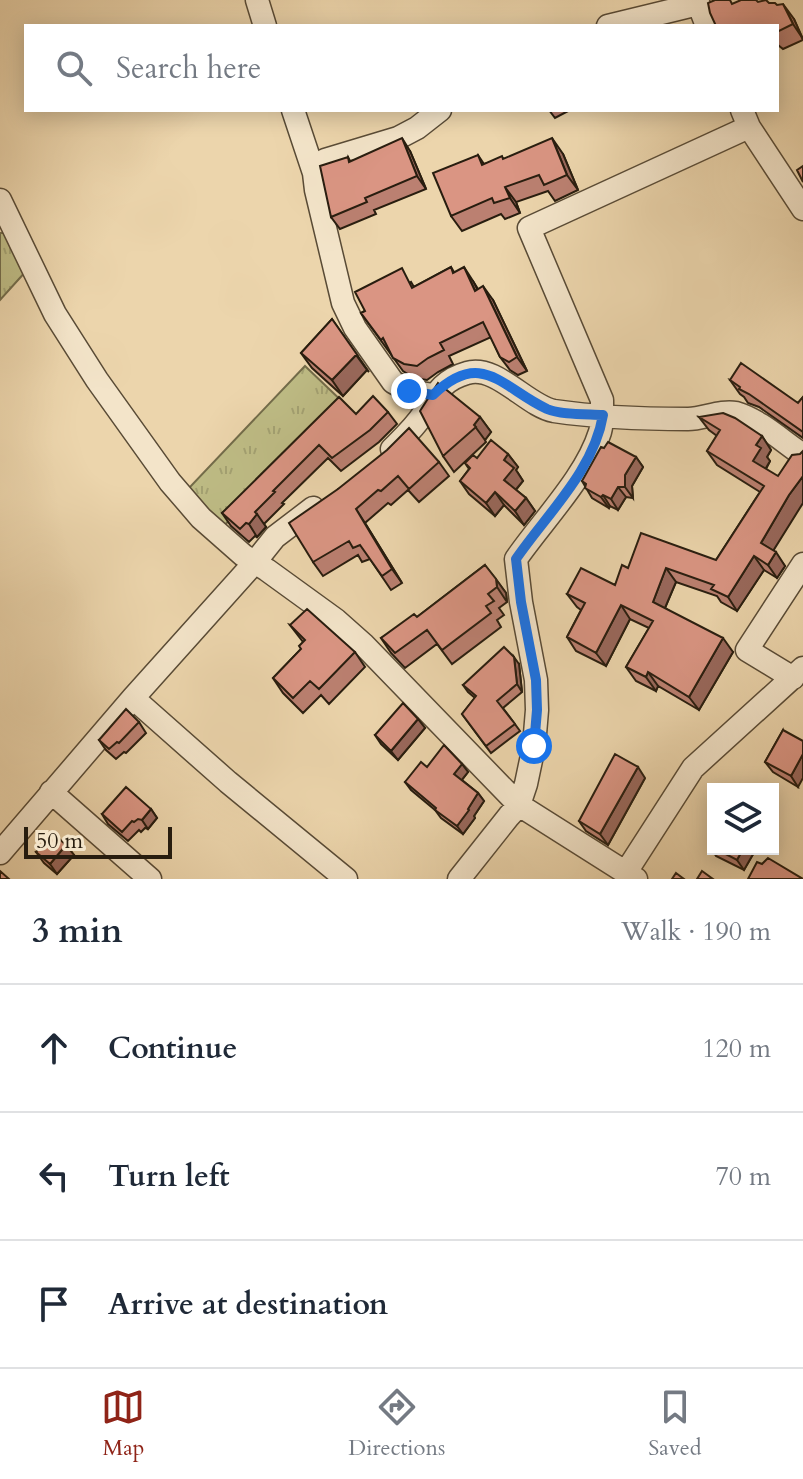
<!DOCTYPE html>
<meta charset="utf-8">
<style>
:root{--surface:#fff;--page:#f6f6f7;--text:#1f2937;--muted:#747a83;--line:#e0e1e3;--accent:#8f2418}
body{margin:0;font-family:Cardo,serif;background:var(--page);color:var(--text)}
.controls{position:absolute;right:24px;bottom:24px;display:grid;overflow:hidden;border-radius:0px;box-shadow:0 4px 20px #0003}
.controls button{width:72px;height:72px;display:grid;place-items:center;padding:0;border:0;border-bottom:2px solid var(--line);background:var(--surface);color:var(--text);font:40px sans-serif}
.scale{position:absolute;left:24px;bottom:20px;width:148px;box-sizing:border-box;padding-left:8px;border:4px solid #281d0f;border-top:0;font-size:22px;line-height:28px;white-space:nowrap;color:#281d0f;-webkit-text-stroke:6px #f3e4c9;paint-order:stroke}
.stop{position:absolute;width:24px;height:24px;margin:-18px;border:6px solid #1a73e8;border-radius:50%;background:#fff}
.stop.end{background:#1a73e8;border-color:#fff;box-shadow:0 2px 8px #0008}
.list{margin:0;padding:0;list-style:none}
h2{display:flex;justify-content:space-between;align-items:center;height:104px;margin:0;padding:0 32px;font-size:34px}
h2 small{font-size:26px;font-weight:400;color:var(--muted)}
.list li{display:grid;grid-template-columns:52px 1fr auto;gap:24px;align-items:center;box-sizing:border-box;height:128px;padding:0 32px;border-top:2px solid var(--line)}
.list b{display:block;font-size:30px;white-space:nowrap}
.list em{font-size:26px;font-style:normal;color:var(--muted)}
.icon{flex:none;width:44px;height:44px;fill:none;stroke:currentColor;stroke-width:2;stroke-linecap:round;stroke-linejoin:round}
.map{position:relative;flex:none;width:803px;height:879px;overflow:hidden}
.search{position:absolute;background:var(--surface);box-shadow:0 4px 20px #0003;left:24px;right:24px;top:24px;height:88px;display:flex;align-items:center;gap:20px;box-sizing:border-box;padding:0 28px;border-radius:0px;color:var(--muted);font-size:30px}
.sheet{height:488px;background:var(--surface)}
nav{display:flex;justify-content:space-around;align-items:center;box-sizing:border-box;height:112px;border-top:2px solid var(--line);background:var(--surface);font-size:22px;color:var(--muted)}
nav a{display:grid;justify-items:center;gap:4px}
nav .on{color:var(--accent)}
.map>svg:first-child{display:block}
.grass{fill:url(#grass-tufts);stroke:#736c4a;stroke-width:2}
.lines{fill:none;stroke-linecap:round;stroke-linejoin:round}
.minor-casing{stroke:#594b36;stroke-width:25}
.minor{stroke:#f3e4c9;stroke-width:22}
.wall{fill:#bb8071;stroke:#281d0f;stroke-width:2}
.shaded-wall{fill:#99685c;stroke:#281d0f;stroke-width:2}
.building{fill:#da9583;stroke:#281d0f;stroke-width:2}
.route{stroke:#1a73e8;stroke-width:10}
</style>
<div class="map">
<svg width="803" height="879" viewBox="0 0 803 879">
<defs>
<pattern id="grass-tufts" width="24" height="20" patternUnits="userSpaceOnUse" patternTransform="scale(2)"><rect width="24" height="20" fill="#bebc85"/><path d="M3 7l-1-3M5 7V3M7 7l1-3M15 17l-1-3M17 17v-4M19 17l1-3" fill="none" stroke="#a3a172"/></pattern>
</defs>
<rect width="100%" height="100%" fill="#ecd5ac"/>
<filter id="stains"><feTurbulence type="fractalNoise" baseFrequency=".0025" numOctaves="4"/><feColorMatrix values="0 0 0 0 .2 0 0 0 0 .09 0 0 0 0 .02 0 0 0 .5 -.17"/></filter>
<radialGradient id="worn" r=".72"><stop offset=".6" stop-color="#630" stop-opacity="0"/><stop offset="1" stop-color="#630" stop-opacity=".3"/></radialGradient>
<path class="grass" d="M0,233h6l21,37 -27,30z
M305,366l43,41 -99,92 -27,29 -33,-40z"/>
<g class="lines">
<g class="minor-casing">
<path id="minor" d="M257,0l8,26
M697,0l10,26
M608,26l90,-22
M293,110l21,63 2,17 27,113 12,25 38,54 16,9 24,4
M742,110l7,17 54,82
M314,173l11,-13 73,-22 19,-10 23,-18
M0,200l55,114 42,66 73,102 31,36 42,37 24,15 69,50 27,24 156,161 117,74
M392,449c11,-11 23,-22 32,-36 12,-19 18,-33 43,-40 29,-9 60,33 87,38 41,6 92,8 134,8 15,0 33,-9 48,-6 24,7 46,28 67,42
M793,678l-46,-28 56,-86
M133,698l95,84 118,97
M51,792l99,87
M0,853l133,-155 122,-136 20,-25 38,-29
M626,872l67,-104 110,-100
M459,879l50,-63 10,-11 7,-21 8,-38 3,-36 -1,-30 -15,-78 -5,-43c27,-39 70,-82 84,-127 3,-10 2,-22 2,-32l-73,-172 220,-101"/>
</g>
<use href="#minor" class="minor"/>
</g>
<path class="wall" d="M758,2l19,3 17,14 9,21 -20,9 -5,-4h-1v-19l-43,-22z
M549,110h21l-15,8z
M410,151l16,38 -52,21 2,4 -36,15 -9,-12 17,-60 2,4z
M563,154l15,36 -23,11 -7,-10 -32,11 4,11 -15,6 -4,-5 -39,17 -11,-15 27,-61 6,9 20,-5z
M451,267l3,5 19,9 5,8 15,11 34,71 -9,4 -8,-5 -10,-13 -9,-20 -42,19 4,8 -15,8 -11,8 -13,-2 -11,-7 -42,-58 50,-31 3,5z
M332,319l37,53 -2,-2 -24,26 -31,-28 -11,-15z
M730,380l68,23 5,-6v41l-44,-31 -11,-4 -4,-6 -4,-3z
M388,412l9,12 -18,18 -38,29 -13,-13 -46,45 2,1 -20,20 2,3 -9,10 -2,-1 -6,6 -18,-16 -9,-13 134,-99z
M480,417l11,15 -6,8 1,2 -32,30 -11,-16z
M699,417l63,19 9,14 -4,7 3,4 -4,8 33,39 -26,42 12,16 -8,12 -13,-8 -27,41 -16,-9 -4,-6 -41,-14 -11,26 68,44 -34,58 -41,-24 -2,5 -20,-10 -10,-14 23,-39 -19,-9 -24,47 -30,-15 -9,-14 14,-27 -4,-3 -10,-13 48,-9 13,-17 88,-8 44,-68 -43,-27 -10,-14 10,-15 -8,-6z
M508,454l10,13 -2,3 7,11 -7,9 10,8 9,13 -11,14 -20,-20 -9,11 -26,-22 -9,-13 9,-12 -4,-6 12,-5z
M636,457l7,10 -11,19 1,12 -7,-1 -8,13 -8,-4 -1,2 -17,-10 -10,-17z
M439,462l10,14 -30,26 -11,-12 -17,15 -3,-2 -23,20 37,60 -11,7 -21,-31 -8,3 -4,-7 -35,21 -10,-14 25,-73z
M485,565l21,28 1,9 -8,6 5,7 -7,5 4,7 -49,37 -15,-20 -32,24 -14,-15 -10,-15 36,-21z
M290,625l65,27 10,15 -36,37 -8,-9 -18,18 -20,-20 -10,-15 28,-29 2,-7z
M519,664l3,28 -19,16 17,23 -29,22 -29,-39 13,-16 -7,-6 -5,-7z
M418,719l7,9 -27,32 -17,-16 -6,-9z
M139,722l7,11 -20,20 -2,-1 -8,7 -10,-9 -7,-10z
M783,730l15,57 -25,-15 -8,-10z
M462,764l6,8 -6,8 16,13 6,8 -10,15 1,2 -12,16 -22,-16 -6,-8 -24,-20 -6,-8 22,-15z
M645,778l-37,67 -22,-14 -7,-10z
M151,809l6,9 -9,11 -3,-1 -4,4 -2,-2 -11,11 -20,-17 -6,-10z
M713,838v11h43l-12,21 -28,-14 -7,-11z
M66,845l8,10 -17,19 -13,-11 -8,-11z"/>
<path class="shaded-wall" d="M783,4l11,15 9,20 -10,-15z
M402,138l8,13 16,38 -9,-13z
M552,138l11,16 15,36 -11,-15z
M505,187l11,15 4,11 -10,-15z
M464,267l9,14 12,23 -10,-13z
M483,286l10,14 34,71 -10,-14z
M356,355l11,15 -24,26 -11,-16z
M480,417l11,15 -6,8 -11,-15z
M762,436l9,14 -4,7 3,4 -8,14 -9,-14 3,-16z
M508,454l10,13 -2,3 7,11 -10,12 -9,-13v-20z
M636,457l7,10 -11,19 1,12 -8,-11v-12z
M803,476v27l-30,48 -12,-8 28,-48z
M618,487l8,10 -8,13 -7,-11z
M495,492l9,13 -9,11 -9,-13z
M603,495l7,11 -1,2 -8,-11z
M526,498l9,13 -11,14 -9,-14z
M356,509l9,14 37,60 -10,-14z
M257,514l9,13 -9,10 -8,-13z
M776,552l9,14 -8,12 -9,-13z
M754,556l10,14 -27,41 -9,-14z
M666,568l10,14 -14,33 -9,-13z
M496,579l10,14 1,9 -10,-15z
M621,605l9,14 -24,47 -10,-13z
M723,638l10,14 -34,58 -10,-13z
M514,657l5,7 3,28 -5,-8z
M648,672l10,14 -2,5 -10,-14z
M418,719l7,9 -27,32 -7,-9z
M803,754v24l-5,9 -7,-11z
M462,764l6,8 -8,10 -6,-8z
M638,767l7,11 -37,67 -8,-11z
M478,793l6,8 -10,15 1,2 -12,16 -6,-8z
M151,809l6,9 -9,11 -6,-9z
M66,845l8,10 -17,19 -7,-10z
M743,849h13l-12,21 -7,-10z"/>
<path class="building" d="M715,0h15l2,4 9,-4h15l2,2 8,-2 3,3h6l2,2 6,-1 10,20 -16,8v-6h-61l-6,-13 -2,-10z
M402,138l15,38 -52,22 2,4 -36,15 -11,-51 28,-9 1,5z
M552,138l15,37 -23,10 -5,-10 -34,12 5,11 -16,5 -2,-5 -41,18 -18,-43 45,-18 4,10 20,-9 1,3z
M803,166v16l-6,-12z
M451,267l2,6 11,-6 11,24 8,-5 34,71 -8,5 -9,-5 -17,-35 -43,21 4,7 -16,8 -11,8 -13,-2 -11,-6 -10,-20 -2,2 -20,-27 4,-2 -10,-19 47,-24 10,20z
M332,319l26,37 -2,-1 -24,25 -31,-27z
M741,363l57,40 5,-6v35l-54,-38 -10,-5 1,-2 -10,-7z
M438,383l42,34 -6,8 2,2 -33,29 -23,-45z
M373,396l15,16 -18,18 -38,28 -13,-13 -46,46 2,1 -20,20 2,2 -8,10 -3,-1 -6,6 -18,-16 117,-116 17,17z
M723,413l12,5 27,18 -6,9 5,3 -8,13 25,15 14,-21 8,-1 3,-3v25l-14,19 -28,48 15,9 -8,13 -14,-9 -26,41 -17,-8 3,-4 -48,-17 -13,34 70,36 -34,59 -41,-25 -2,5 -20,-10 27,-46 -32,-16 -25,48 -29,-16 18,-34 -18,-9 14,-26 34,17 7,-20 6,3 13,-35 75,27 48,-74 -57,-35 13,-21 -21,-13z
M409,428l30,34 -30,27 -11,-13 -17,15 -3,-1 -22,19 36,60 -10,7 -22,-31 -7,3 -4,-7 -36,21 -24,-39 49,-34 49,-39z
M491,440l17,14 -4,6 10,8 -10,12 22,18 -11,13 -20,-19 -9,11 -26,-22 10,-13 -5,-5 8,-8 4,3z
M608,442l28,15 -11,18v12h-7l-7,12 -8,-4 -2,2 -16,-9 1,-4 -4,-3 19,-34 3,1z
M485,565l11,14 1,8 -9,7 6,7 -8,5 5,7 -49,37 -15,-20 -32,23 -14,-15 33,-24 3,3z
M307,609l48,43 -36,37 -9,-8 -17,17 -20,-20 28,-29 -2,-3 6,-6 -15,-15z
M504,647l10,10 3,27 -20,17 18,23 -29,22 -24,-32 14,-18 -13,-11z
M403,703l15,16 -27,32 -16,-16z
M126,709l13,13 -20,21 -2,-1 -8,7 -10,-9z
M783,730l20,11v13l-12,22 -26,-14z
M444,745l18,19 -8,10 24,19 -10,16 1,1 -12,16 -22,-16 1,-2 -31,-26 16,-20 6,5z
M615,754l23,13 -38,67 -21,-13z
M126,787l25,22 -9,11 -4,-1 -4,3 -2,-1 -10,11 -20,-18z
M53,833l13,12 -16,19 -14,-12z
M716,849h27l-6,11z
M768,858l35,21h-55l9,-17 5,2z
M0,871l9,8h-9z
M702,871l11,8h-16z
M676,873l8,6h-12z"/>
<g class="lines">
<path class="route" d="M409,391l24,4c49,-47 69,-7 114,14 14,6 40,5 56,6 -9,55 -56,99 -87,144l5,43 15,78 1,30 -3,36"/>
</g>
<rect width="100%" height="100%" filter="url(#stains)"/>
<rect width="100%" height="100%" fill="url(#worn)"/>
</svg>
<div class="controls">
<button><svg class="icon" aria-label="layers" viewBox="0 0 24 24"><path d="M12 4l9 5-9 5-9-5zM3 14l9 5 9-5"/></svg></button>
</div>
<div class="scale">50 m</div>
<div class="stop" style="left:534px;top:746px"></div>
<div class="stop end" style="left:409px;top:391px"></div>
<div class="search"><svg class="icon" aria-label="search" viewBox="0 0 24 24"><circle cx="10" cy="10" r="6"/><path d="M15 15l6 6"/></svg>Search here</div>
</div>
<section class="sheet">
<h2>3 min<small>Walk · 190 m</small></h2>
<ul class="list">
<li><svg class="icon" aria-label="ahead" viewBox="0 0 24 24"><path d="M12 20V5M6 11l6-6 6 6"/></svg><div><b>Continue</b></div><em>120 m</em></li>
<li><svg class="icon" aria-label="left" viewBox="0 0 24 24"><path d="M17 20v-9H6M10 6l-5 5 5 5"/></svg><div><b>Turn left</b></div><em>70 m</em></li>
<li><svg class="icon" aria-label="arrive" viewBox="0 0 24 24"><path d="M6 21V4h12l-3 4 3 4H6"/></svg><div><b>Arrive at destination</b></div></li>
</ul>
</section>
<nav>
<a class="on"><svg class="icon" aria-label="map" viewBox="0 0 24 24"><path d="M3 6l6-2 6 2 6-2v14l-6 2-6-2-6 2zM9 4v14M15 6v14"/></svg>Map</a>
<a><svg class="icon" aria-label="directions" viewBox="0 0 24 24"><path d="M12 3l9 9-9 9-9-9zM9 14v-3h6M13 9l2 2-2 2"/></svg>Directions</a>
<a><svg class="icon" aria-label="saved" viewBox="0 0 24 24"><path d="M7 4h10v16l-5-4-5 4z"/></svg>Saved</a>
</nav>
